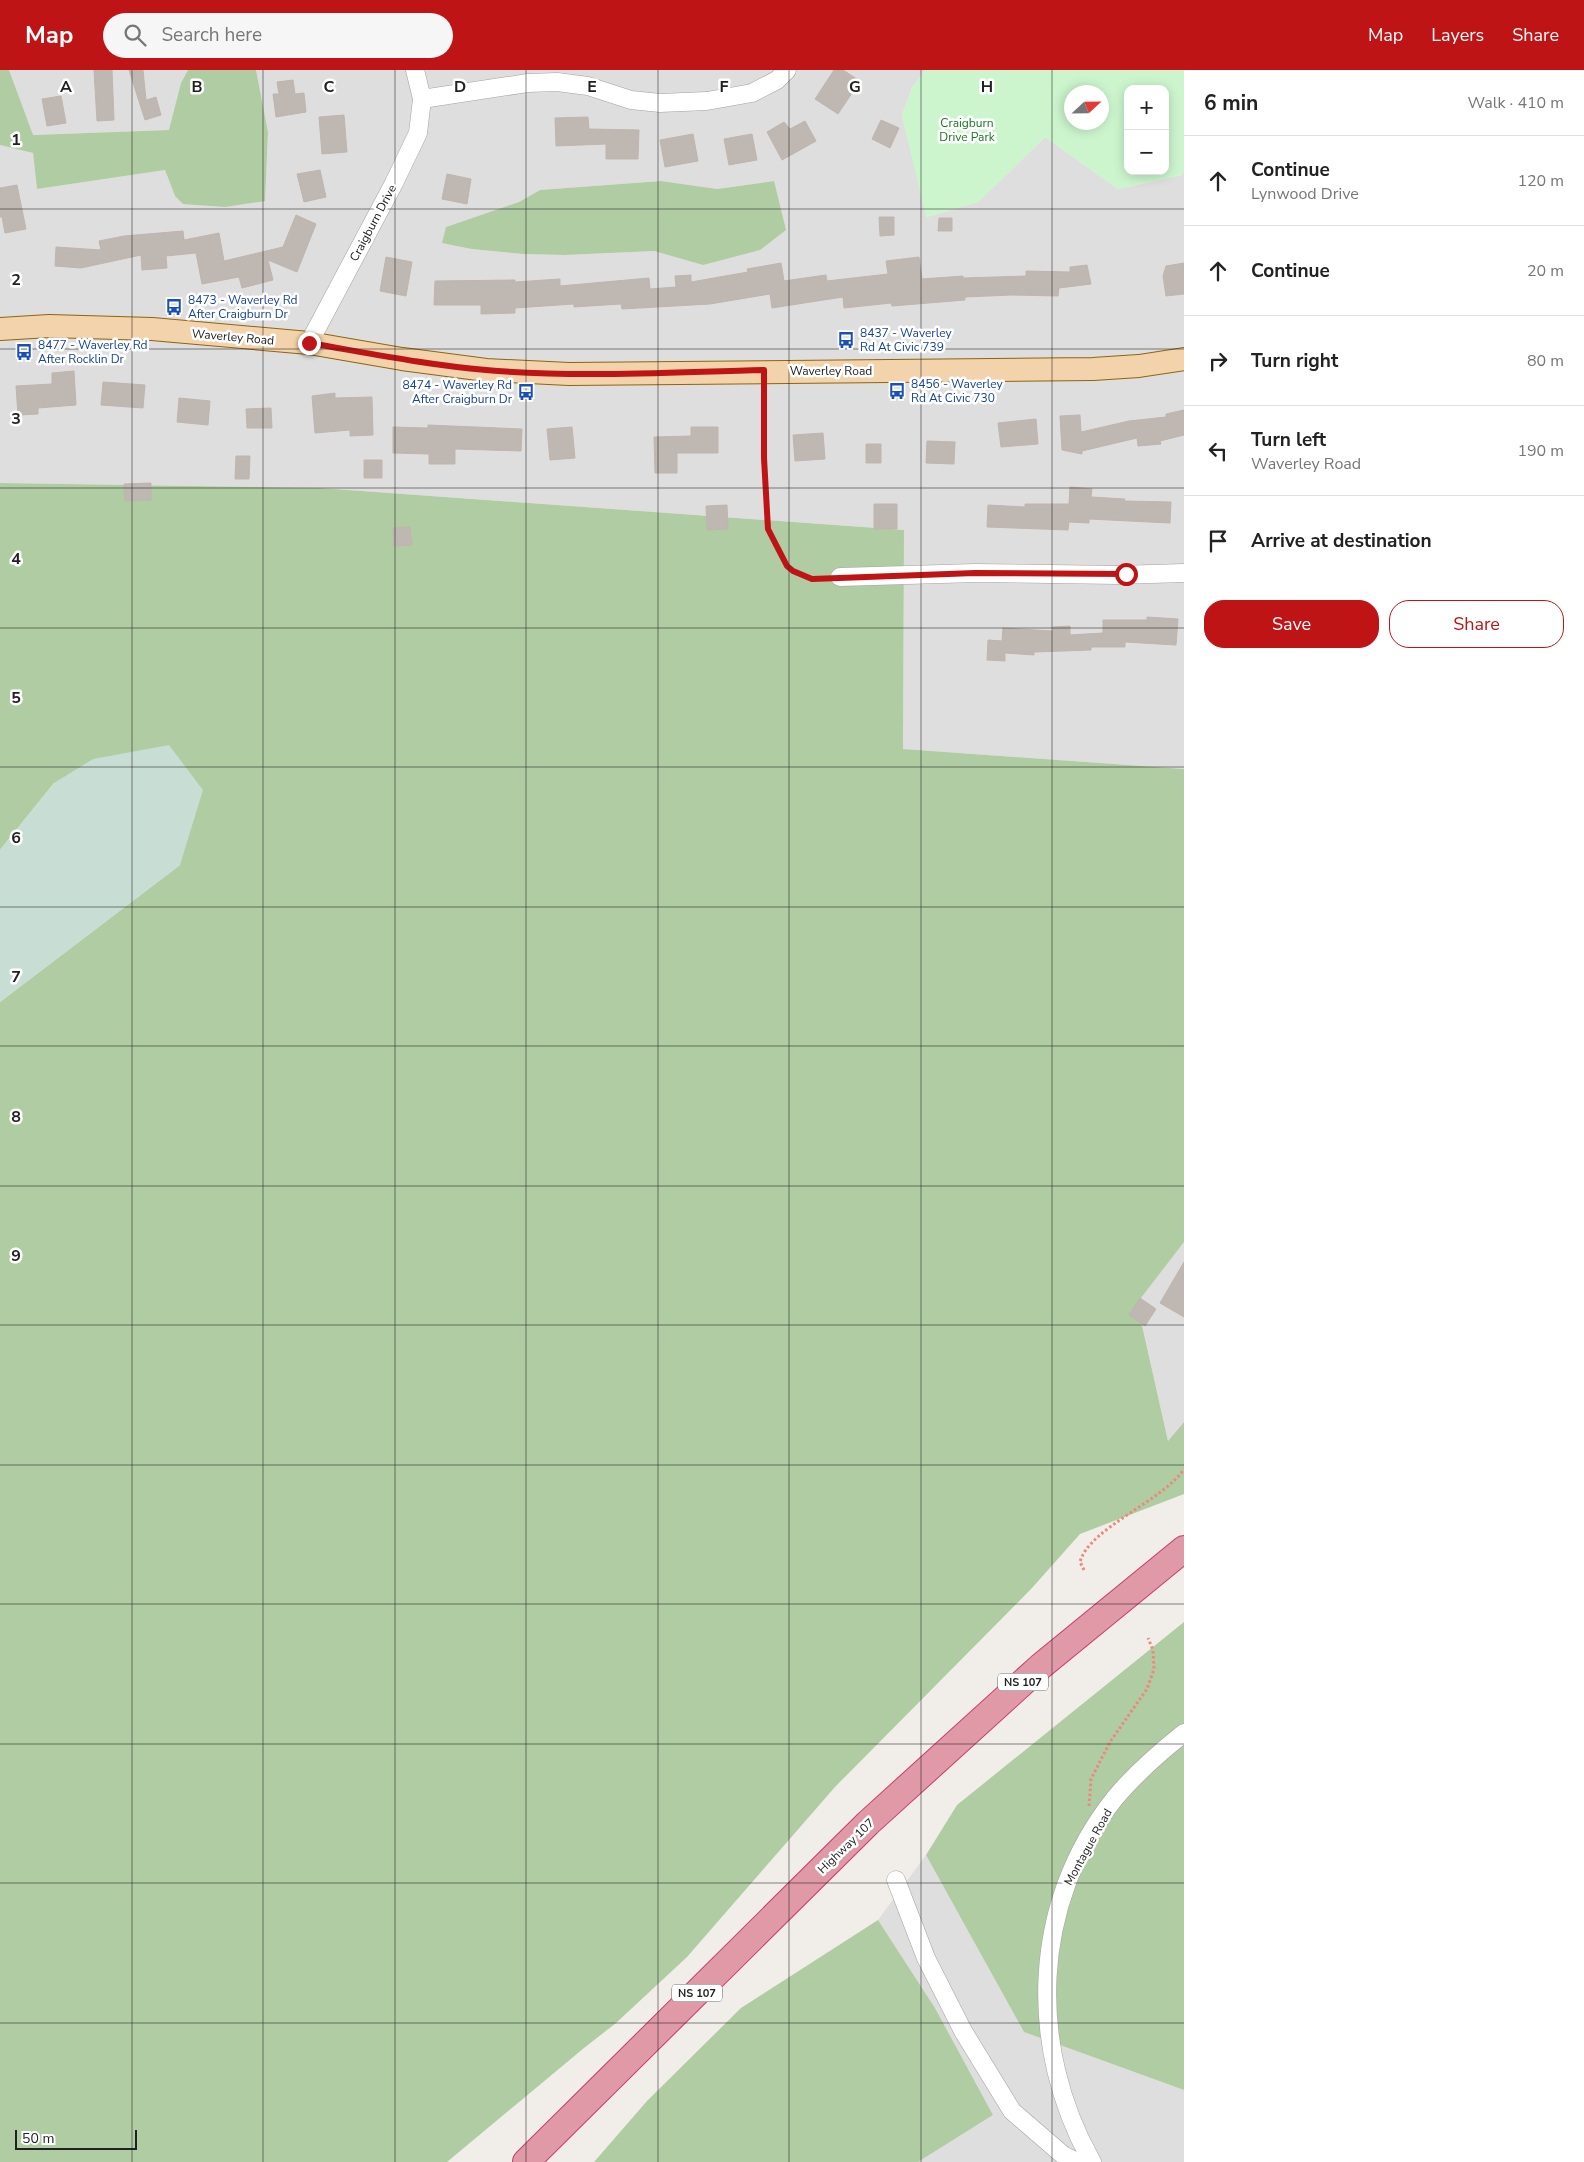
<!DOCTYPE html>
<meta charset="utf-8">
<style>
:root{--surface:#fff;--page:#f6f6f6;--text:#222;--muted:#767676;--line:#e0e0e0;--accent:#be1416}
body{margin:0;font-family:"Nunito Sans",sans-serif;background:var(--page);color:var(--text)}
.controls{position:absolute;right:15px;top:15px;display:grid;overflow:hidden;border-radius:10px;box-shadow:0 2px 12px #0003}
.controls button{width:45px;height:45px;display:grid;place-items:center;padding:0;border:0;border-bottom:1px solid var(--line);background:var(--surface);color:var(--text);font:25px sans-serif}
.compass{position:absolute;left:1064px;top:15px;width:45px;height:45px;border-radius:50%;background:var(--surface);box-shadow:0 2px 12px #0003;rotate:68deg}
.scale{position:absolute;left:15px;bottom:12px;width:122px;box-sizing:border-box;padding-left:5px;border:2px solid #212121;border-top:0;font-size:14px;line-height:18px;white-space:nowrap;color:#212121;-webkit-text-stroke:4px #fff;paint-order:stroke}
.stop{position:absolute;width:15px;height:15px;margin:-11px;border:4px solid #be1416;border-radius:50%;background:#fff}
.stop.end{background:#be1416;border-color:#fff;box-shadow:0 1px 5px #0008}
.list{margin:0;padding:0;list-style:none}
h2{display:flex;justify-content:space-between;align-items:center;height:65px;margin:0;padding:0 20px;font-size:21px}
h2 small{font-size:16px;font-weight:400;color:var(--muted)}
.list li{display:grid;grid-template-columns:32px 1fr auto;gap:15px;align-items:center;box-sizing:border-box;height:90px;padding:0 20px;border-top:1px solid var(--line)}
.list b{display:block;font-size:19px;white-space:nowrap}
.list p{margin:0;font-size:16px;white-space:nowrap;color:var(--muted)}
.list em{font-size:16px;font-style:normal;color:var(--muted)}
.actions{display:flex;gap:10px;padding:15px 20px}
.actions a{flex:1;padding:11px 0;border:1px solid var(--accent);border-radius:20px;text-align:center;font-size:18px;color:var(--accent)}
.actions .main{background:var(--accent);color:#fff}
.icon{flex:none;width:28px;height:28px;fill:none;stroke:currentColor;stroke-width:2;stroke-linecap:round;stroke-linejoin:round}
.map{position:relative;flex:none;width:1184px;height:2092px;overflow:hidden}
header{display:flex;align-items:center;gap:30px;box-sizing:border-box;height:70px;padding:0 25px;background:var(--accent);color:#fff}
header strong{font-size:24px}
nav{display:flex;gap:28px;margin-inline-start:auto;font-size:18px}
.search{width:350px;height:45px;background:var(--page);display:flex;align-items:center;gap:12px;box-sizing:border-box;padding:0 18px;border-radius:28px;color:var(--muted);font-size:19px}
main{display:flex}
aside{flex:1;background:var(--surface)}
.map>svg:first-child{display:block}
.residential{fill:#dfdede;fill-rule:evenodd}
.forest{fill:#afcca2}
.wetland{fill:#c8ddd3}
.park{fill:#ccf5ce;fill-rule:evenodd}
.building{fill:#beb7b2;stroke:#c1b5ad}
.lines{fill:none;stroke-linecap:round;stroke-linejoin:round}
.minor-casing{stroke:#a2a2a2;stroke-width:19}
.major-casing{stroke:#8f640f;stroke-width:24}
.highway-casing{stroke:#cb3a6d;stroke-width:28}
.path{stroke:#ed887e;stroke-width:3;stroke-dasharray:2.5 2.5;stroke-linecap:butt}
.minor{stroke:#fff;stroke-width:18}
.major{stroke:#f3d3ab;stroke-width:22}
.highway{stroke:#df99a7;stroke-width:26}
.route{stroke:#be1416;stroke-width:6}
.grid{fill:none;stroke:#212121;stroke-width:1;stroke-opacity:0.55}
.labels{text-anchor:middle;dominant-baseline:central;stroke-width:5;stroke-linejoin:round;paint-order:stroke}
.shield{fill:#fff;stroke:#646464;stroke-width:1}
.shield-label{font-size:11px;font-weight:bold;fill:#212121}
.park-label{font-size:12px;fill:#17771e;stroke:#fff}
.street-label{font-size:12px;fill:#212121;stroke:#fff}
.transit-label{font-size:12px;fill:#164399;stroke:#fff;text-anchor:start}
.grid-label{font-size:16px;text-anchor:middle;font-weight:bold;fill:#212121;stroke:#fff;stroke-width:5;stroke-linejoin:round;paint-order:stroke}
</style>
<header>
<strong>Map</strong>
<div class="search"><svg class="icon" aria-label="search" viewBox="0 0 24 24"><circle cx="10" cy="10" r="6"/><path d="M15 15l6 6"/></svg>Search here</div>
<nav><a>Map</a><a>Layers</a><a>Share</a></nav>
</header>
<main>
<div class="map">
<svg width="1184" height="2092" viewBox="0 0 1184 2092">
<rect width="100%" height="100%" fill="#f1eee9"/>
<path class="residential" d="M9,0h179l-7,13 -11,47 -138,5z
M256,0h669l-13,18 -10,27 25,102 51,-15 67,-65 73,52 64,-14 2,-5v599l-281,-20 1,-219 -584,-42 -320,-5v-338l33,8 4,36 128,-19 10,26 90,5 3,-69zM661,111l55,8 58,-8 -71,84 -49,-14 -89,4 -42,-1 -51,-5 -26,-22 73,-25 21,-12z
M1184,1172v180l-16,19 -31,-139z
M926,1785l98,177 160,58v72h-266l75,-47 -58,-107 -57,-88z"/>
<path class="forest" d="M0,0h9l24,65 136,-5 12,-47 7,-13h68l12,62 -3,69 -40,6 -42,-3 -8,-8 -10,-26 -128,19 -4,-36 -33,-8z
M661,111l56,8 57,-8 12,49 -26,20 -57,15 -49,-14 -89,4 -42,-1 -51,-5 -30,-6 4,-16 73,-25 21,-12z
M0,413l320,5 584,42 -1,219 281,20v473l-47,61 31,138 16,-19v72l-104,40 -48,54 -197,199 -148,170 -71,66 -32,25 -137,114h-447v-1160l180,-137 -126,-82 -54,67z
M1184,1552v468l-160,-58 -98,-177 31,-50z
M878,1850l57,88 58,107 -75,47h-324l53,-61 94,-93z"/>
<path class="wetland" d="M169,675l34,45 -23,75 -180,137v-152l54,-67 39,-24z"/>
<path class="park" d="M925,0h259v100l-2,5 -64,14 -73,-52 -67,65 -52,15 -24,-102 10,-27zM1128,19h37v82h-37zM1072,22h30v30h-30z"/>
<path class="building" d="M94,0h18l2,50 -17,1z
M129,0h14l3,30 10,-3 5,18 -16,5z
M834,0h9l17,11 -22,33 -23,-15z
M293,10l2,14 9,-1 2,19 -30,5 -3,-23h6l-2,-12z
M61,26l5,27 -19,3 -5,-27z
M344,45l3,37 -25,2 -3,-37z
M588,47l1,12 50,1 -1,29h-32v-15l-50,2 -1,-28z
M881,50l18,8 -9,20 -18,-9z
M805,51l11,20 -34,19 -15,-28 17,-10 6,7z
M693,64l5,27 -33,6 -5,-27z
M752,64l5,26 -28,5 -5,-26z
M320,100l6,27 -22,5 -7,-28z
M447,104l24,5 -4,25 -25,-5z
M17,115l9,44 -21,4 -3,-16h-2v-29z
M296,145l20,9 -19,48 -29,-12 5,20 -31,8 -3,-11 -37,7 -6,-31 -30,3 1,12 -25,2 -1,-15 -60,13 -26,-2 1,-19 45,3 -2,-9 25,-5 59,-5 1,9 35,-7 5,28 59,-14z
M879,147h15v18l-14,1z
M939,148h13v13h-14z
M386,187l26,5 -6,34 -26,-5z
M919,187l3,22 41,-3v2l63,-2v-5l44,1v-5l17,-2 4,19 -32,4 -1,8 -46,-1 -47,2v3l-73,6 -1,-3 -47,5 -1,-11 -71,11 -2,-14 -60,10 -88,5 -1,-5 -47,3v-3l-59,4v5l-34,1v-9h-47l1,-24 80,-1v2l45,-3v7l89,-8 1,11 26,-2 -1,-11 16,-1v7l57,-10 -1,-3 34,-6 3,18 42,-6 1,6 61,-7 -2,-13z
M1184,193v31l-18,2 -3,-20 3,-10z
M74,301l2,34 -38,3v6l-20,1 -2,-29 36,-2v-11z
M103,312l42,3 -2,23 -42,-3z
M335,323v5l37,-1 1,38 -23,1v-6l-35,3 -3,-37z
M179,328l31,3 -2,24 -31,-3z
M271,338l1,20h-25l-1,-19z
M1184,340v25l-24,6 1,3 -23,2 -1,-8 -55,13v3l-20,-4 -2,-34 20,-1 1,17 48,-11 37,-4v-3z
M1036,349l2,25 -37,3 -3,-24z
M428,355l94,4 -1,22 -66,-2v15h-26v-10l-36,-1v-26l35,1z
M572,357l3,31 -25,2 -3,-31z
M691,357h27v26h-41v20h-22l-1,-36 37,-1z
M823,363l2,26 -30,2 -2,-26z
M927,371l28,1 -1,22 -28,-1z
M866,374h15v19h-15z
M236,386h14l-1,23h-14z
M364,390h18v18h-18z
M151,413v17l-26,1 -1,-17z
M1070,417l22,2 -1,8 34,2 -1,2 47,1 -1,21 -81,-4v4l-20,-1 -1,8 -81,-3 1,-22 37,2v-3h44z
M874,434h23v25h-23z
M727,435l1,24 -21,1 -1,-24z
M410,457l2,18 -18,1 -1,-18z
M1147,547l31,2 -2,26 -51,-3v5h-34v3l-57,2v3l-29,-2v8l-18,-1 1,-20 14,1 1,-13 50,3v-4l17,-1v9l33,-2v-13h44z
M1184,1192v55l-24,-14z
M1140,1228l16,11 -11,17 -16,-11z"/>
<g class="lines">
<g class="minor-casing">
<path id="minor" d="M422,29l106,-16 29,-1 31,4 43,14 29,3 47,-2 45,-8 25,-13 10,-10
M309,273l85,-160 24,-50 4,-34 -7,-29
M840,507l135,-4 143,2 66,-2
M896,1810l30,78 37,73 49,80 51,44 14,7
M1092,2092c-65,-115 -61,-259 23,-364 20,-24 44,-45 69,-65"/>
</g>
<g class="major-casing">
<path id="major" d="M0,259l49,-3 103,3 157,14 93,16 84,11 83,4 524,-5 46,-3 45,-7"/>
</g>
<g class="highway-casing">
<path id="highway" d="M526,2092l342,-339 173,-157 143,-117"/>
</g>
<path class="path" d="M765,320c1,36 -1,71 1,107 1,11 -1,24 3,34 9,28 24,49 55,47
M1084,1500l-4,-8c9,-34 83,-61 104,-93
M1089,1736l2,-27 19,-37 37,-53 7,-20 -1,-19 -5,-12"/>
<use href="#minor" class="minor"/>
<use href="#major" class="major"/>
<use href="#highway" class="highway"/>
</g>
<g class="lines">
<path class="route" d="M309,273c59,10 118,22 177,27 92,8 186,2 278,0v88l4,71 19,37 6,5 19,8 163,-6 151,1"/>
</g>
<path class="grid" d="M132,0v2092M263,0v2092M395,0v2092M526,0v2092M658,0v2092M789,0v2092M921,0v2092M1052,0v2092M0,139h1184M0,279h1184M0,418h1184M0,558h1184M0,697h1184M0,837h1184M0,976h1184M0,1116h1184M0,1255h1184M0,1395h1184M0,1534h1184M0,1674h1184M0,1813h1184M0,1953h1184"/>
<defs>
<g id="bus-bare" transform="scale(1.35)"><path d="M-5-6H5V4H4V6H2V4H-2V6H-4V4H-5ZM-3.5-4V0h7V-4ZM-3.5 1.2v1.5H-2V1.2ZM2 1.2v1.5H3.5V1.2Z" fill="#1a4fb4" stroke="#fff" stroke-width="2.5" paint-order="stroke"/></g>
</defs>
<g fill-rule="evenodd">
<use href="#bus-bare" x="174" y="237"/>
<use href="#bus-bare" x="846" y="270"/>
<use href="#bus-bare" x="24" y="282"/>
<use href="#bus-bare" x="897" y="321"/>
<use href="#bus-bare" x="526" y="322"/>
</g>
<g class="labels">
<g class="shield">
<rect x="998" y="1603.5" width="50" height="17" rx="4"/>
<rect x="672" y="1914.5" width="50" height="17" rx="4"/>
</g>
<g class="shield-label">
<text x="1023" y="1612">NS 107</text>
<text x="697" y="1923">NS 107</text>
</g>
<g class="park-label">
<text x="967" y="53">Craigburn<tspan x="967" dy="14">Drive Park</tspan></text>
</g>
<g class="street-label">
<text transform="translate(373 153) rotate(-62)">Craigburn Drive</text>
<text transform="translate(233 267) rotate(5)">Waverley Road</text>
<text x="831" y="301">Waverley Road</text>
<text transform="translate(846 1776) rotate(-44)">Highway 107</text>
<text transform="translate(1088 1777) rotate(-61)">Montague Road</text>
</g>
<g class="transit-label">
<text x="188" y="230">8473 - Waverley Rd<tspan x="188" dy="14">After Craigburn Dr</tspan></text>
<text x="860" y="263">8437 - Waverley<tspan x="860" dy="14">Rd At Civic 739</tspan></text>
<text x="38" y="275">8477 - Waverley Rd<tspan x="38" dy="14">After Rocklin Dr</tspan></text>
<text x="911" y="314">8456 - Waverley<tspan x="911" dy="14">Rd At Civic 730</tspan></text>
<text x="512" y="315" text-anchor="end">8474 - Waverley Rd<tspan x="512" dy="14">After Craigburn Dr</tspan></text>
</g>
</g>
<g class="grid-label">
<text x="66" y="22">A</text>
<text x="197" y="22">B</text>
<text x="329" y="22">C</text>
<text x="460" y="22">D</text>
<text x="592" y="22">E</text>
<text x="724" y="22">F</text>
<text x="855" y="22">G</text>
<text x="987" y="22">H</text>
<text x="16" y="75">1</text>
<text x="16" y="215">2</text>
<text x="16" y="354">3</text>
<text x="16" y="494">4</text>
<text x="16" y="633">5</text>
<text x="16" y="773">6</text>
<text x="16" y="912">7</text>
<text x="16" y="1052">8</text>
<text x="16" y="1191">9</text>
</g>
</svg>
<div class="controls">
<button>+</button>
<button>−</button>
</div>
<svg class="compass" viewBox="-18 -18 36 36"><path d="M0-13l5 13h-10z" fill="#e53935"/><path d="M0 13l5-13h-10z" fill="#767676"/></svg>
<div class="scale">50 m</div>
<div class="stop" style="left:1126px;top:504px"></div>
<div class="stop end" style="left:309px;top:273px"></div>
</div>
<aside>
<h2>6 min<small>Walk · 410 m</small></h2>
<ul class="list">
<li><svg class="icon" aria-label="ahead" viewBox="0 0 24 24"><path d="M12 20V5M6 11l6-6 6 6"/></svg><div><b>Continue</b><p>Lynwood Drive</p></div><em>120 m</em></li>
<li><svg class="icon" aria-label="ahead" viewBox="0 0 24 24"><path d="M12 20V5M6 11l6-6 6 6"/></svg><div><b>Continue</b></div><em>20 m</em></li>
<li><svg class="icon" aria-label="right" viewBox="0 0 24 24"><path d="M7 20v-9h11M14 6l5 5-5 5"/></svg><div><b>Turn right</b></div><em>80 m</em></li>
<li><svg class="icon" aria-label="left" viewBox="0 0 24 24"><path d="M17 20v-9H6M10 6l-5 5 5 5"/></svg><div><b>Turn left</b><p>Waverley Road</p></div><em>190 m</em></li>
<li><svg class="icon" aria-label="arrive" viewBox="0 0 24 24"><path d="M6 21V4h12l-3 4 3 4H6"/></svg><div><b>Arrive at destination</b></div></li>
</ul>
<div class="actions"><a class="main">Save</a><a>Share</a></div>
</aside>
</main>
